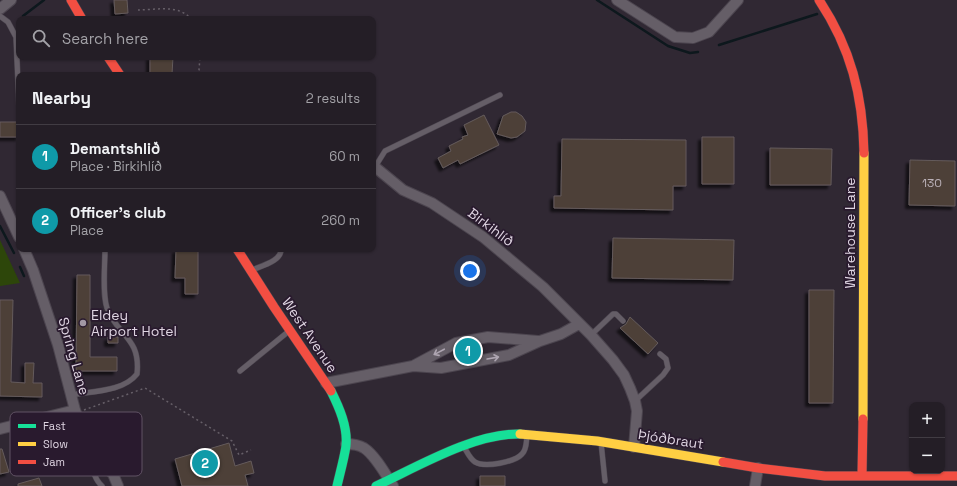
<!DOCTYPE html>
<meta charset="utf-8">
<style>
:root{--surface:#241e26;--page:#2c272e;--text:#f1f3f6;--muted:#a3a2a7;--line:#413c43;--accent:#a298a5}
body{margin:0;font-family:"Space Grotesk",sans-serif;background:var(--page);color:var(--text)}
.controls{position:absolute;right:12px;bottom:12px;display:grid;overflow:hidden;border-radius:8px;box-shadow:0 1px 3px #0004}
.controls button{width:36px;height:36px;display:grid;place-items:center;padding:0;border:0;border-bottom:1px solid var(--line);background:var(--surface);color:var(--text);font:20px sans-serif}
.you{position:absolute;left:470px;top:271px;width:14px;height:14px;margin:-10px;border:3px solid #fff;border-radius:50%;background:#1a73e8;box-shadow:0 0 0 6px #1a73e833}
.badge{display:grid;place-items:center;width:26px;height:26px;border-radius:50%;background:var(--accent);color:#fff;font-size:13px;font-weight:700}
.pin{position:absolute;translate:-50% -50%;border:2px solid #fff;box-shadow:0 1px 4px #0006}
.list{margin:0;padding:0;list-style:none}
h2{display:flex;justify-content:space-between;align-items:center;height:52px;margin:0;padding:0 16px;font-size:17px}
h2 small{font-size:13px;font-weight:400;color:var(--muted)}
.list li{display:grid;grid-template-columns:26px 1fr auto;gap:12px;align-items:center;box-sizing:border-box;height:64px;padding:0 16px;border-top:1px solid var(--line)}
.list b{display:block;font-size:15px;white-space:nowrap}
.list p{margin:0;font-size:13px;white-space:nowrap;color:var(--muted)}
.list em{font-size:13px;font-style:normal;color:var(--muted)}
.icon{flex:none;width:22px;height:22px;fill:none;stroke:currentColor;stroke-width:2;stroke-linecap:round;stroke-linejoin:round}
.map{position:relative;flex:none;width:957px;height:486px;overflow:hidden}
.search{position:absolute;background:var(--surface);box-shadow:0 1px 3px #0004;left:16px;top:16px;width:360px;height:44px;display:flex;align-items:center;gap:10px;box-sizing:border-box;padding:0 14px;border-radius:8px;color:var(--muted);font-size:15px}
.panel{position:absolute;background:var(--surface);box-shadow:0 1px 3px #0004;left:16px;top:72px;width:360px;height:180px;border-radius:8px}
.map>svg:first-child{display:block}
.green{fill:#2d460a}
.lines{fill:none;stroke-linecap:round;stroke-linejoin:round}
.stream{stroke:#0d181d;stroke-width:2.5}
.building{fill:#4d3f37;stroke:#645b5c;filter:url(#shadow)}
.lane-casing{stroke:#4c454f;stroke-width:6}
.street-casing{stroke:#4c454f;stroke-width:12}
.fast-casing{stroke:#4c454f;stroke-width:10}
.slow-casing{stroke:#4c454f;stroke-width:10}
.jam-casing{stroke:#4c454f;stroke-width:10}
.path{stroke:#665f68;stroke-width:1.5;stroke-dasharray:2 3;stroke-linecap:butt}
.lane{stroke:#655e67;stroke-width:5}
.street{stroke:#655e67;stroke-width:10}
.fast{stroke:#16e098;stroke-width:9}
.slow{stroke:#ffcf43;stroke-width:9}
.jam{stroke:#f24e42;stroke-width:9}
.oneway{stroke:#aea5b1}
.poi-dot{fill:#a298a5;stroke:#291a2e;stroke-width:1.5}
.labels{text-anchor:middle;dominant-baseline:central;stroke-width:3.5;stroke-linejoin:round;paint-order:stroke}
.number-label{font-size:12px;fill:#bab0b7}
.street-label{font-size:14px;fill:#dfd5e2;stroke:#291a2e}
.poi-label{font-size:14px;fill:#dfd5e2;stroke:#291a2e;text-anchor:start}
.key{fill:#291a2e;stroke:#605264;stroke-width:1}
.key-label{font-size:11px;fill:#dfd5e2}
</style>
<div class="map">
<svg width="957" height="486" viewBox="0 0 957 486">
<defs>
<filter id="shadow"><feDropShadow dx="-3.5" dy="3.5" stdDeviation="1" flood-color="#0009"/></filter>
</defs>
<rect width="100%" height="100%" fill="#302833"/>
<path class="green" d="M0,240l20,43 -20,3z"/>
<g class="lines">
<path class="stream" d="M597,0l71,46 22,7 8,-1
M23,16l21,-16
M719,45l98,-31
M0,226l14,27
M20,267l4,9"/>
</g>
<path class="building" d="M114,0h13l1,13 -13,1z
M150,57h23l-1,17 -22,1z
M511,112h5l6,4 4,6 -1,9 -8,6 -6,1 -14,-4 6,-18z
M484,115l15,30 -39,19 -2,-4 -15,8 -5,-10 13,-7 -2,-5 14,-7 -1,-2 6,-2 -4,-10z
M0,122h19v15h-19z
M702,137h32v47h-32z
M562,139l124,1v46h-13v24l-119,-2v-12h7z
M770,148l62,1 -1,36h-61z
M910,160l45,1v45l-46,-1z
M613,238l121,2 -1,40 -121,-2z
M198,249v45h-13v-16h-10l1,-28z
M77,275h13v82h27v14h-41z
M809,290h25l-1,113h-24z
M0,300h13l-2,82 14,1v-20h9l-1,20h9v14l-42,-1z
M630,317l28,26 -10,11 -28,-26 6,-4z
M108,337h10v6h-10z
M475,346l2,8 -15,3 -2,-8z
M229,443l6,23 16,-5 3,12 -9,2 3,11h-66l-7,-27z
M0,449h2l7,23 -9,2z
M480,476h25v10h-25z
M39,478l3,8h-24v-2z"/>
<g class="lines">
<g class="lane-casing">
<path id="lane" d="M0,16l8,6 8,15 3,69
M375,167l10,-16 115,-56
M252,270c9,-4 30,-9 29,-21
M591,335l22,-21h3l7,7
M240,371l49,-40
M71,395c21,-4 52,-3 66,-21 4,-37 -20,-38 -30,-66 -5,-15 -2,-42 -2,-59
M635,401l28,-26 5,-7 -2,-9 -6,-5
M601,442l4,39
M464,447c3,5 6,12 11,15 10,6 40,0 47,-8 5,-5 4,-12 5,-18
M91,452c0,12 2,26 11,34"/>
</g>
<g class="street-casing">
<path id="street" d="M617,0l58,37 18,1 16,-6 29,-32
M0,9l11,-9
M375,167l28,23 29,13 51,34 60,50 48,48 22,25 11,15 6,13 5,13 2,10 -3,36
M0,196l19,41
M24,249l9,21 25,75 17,65 8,23 8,18 22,23 5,12
M413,366l43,-23 32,-6 50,4
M326,383l87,-17 28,2 68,-13 31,-14 21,-7 18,-10
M0,429l75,-19
M346,444c6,0 13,1 18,4 11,7 22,27 29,38
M755,486l3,-18"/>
</g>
<g class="fast-casing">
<path id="fast" d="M331,391c8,16 17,36 15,55 -2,13 -6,27 -9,40
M376,486c41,-19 98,-53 144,-52"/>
</g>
<g class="slow-casing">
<path id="slow" d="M863,419l1,-266
M520,434l77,7 126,21"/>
</g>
<g class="jam-casing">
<path id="jam" d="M71,0l11,19
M819,0c32,48 44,96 45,153
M108,57l12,18
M237,249l37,58 57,84
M723,462l35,6 67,8h132
M862,475l1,-56"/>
</g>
<path class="path" d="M138,10c17,0 41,-6 53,9
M197,75l2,-5 1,-13
M84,410l61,-22 87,53 7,14 12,-5"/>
<use href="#lane" class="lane"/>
<use href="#street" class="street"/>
<use href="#fast" class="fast"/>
<use href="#slow" class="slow"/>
<use href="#jam" class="jam"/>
</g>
<defs><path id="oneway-shaft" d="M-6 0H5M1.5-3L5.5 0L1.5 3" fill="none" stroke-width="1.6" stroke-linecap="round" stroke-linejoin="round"/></defs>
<g class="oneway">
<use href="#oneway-shaft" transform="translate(439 352) rotate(152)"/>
<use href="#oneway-shaft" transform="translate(493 358) rotate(-10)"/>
</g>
<circle class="poi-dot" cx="83" cy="323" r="4"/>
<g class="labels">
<g class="number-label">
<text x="932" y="183">130</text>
</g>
<g class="street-label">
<text transform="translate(491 227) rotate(37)">Birkihlíð</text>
<text transform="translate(850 233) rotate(-90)">Warehouse Lane</text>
<text transform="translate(310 335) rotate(56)">West Avenue</text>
<text transform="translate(74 356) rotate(74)">Spring Lane</text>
<text transform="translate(671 439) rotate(9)">Þjóðbraut</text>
</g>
<g class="poi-label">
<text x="91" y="315">Eldey<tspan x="91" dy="16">Airport Hotel</tspan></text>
</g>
</g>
<rect x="10" y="412" width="132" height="64" rx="6" class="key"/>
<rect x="18" y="424" width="18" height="4" fill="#16e098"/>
<rect x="18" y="442" width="18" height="4" fill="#ffcf43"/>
<rect x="18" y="460" width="18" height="4" fill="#f24e42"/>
<g class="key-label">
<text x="43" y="430">Fast</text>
<text x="43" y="448">Slow</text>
<text x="43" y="466">Jam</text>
</g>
</svg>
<div class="controls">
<button>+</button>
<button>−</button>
</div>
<div class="you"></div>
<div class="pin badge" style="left:468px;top:351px;background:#0f9aa8">1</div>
<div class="pin badge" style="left:205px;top:463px;background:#0f9aa8">2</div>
<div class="search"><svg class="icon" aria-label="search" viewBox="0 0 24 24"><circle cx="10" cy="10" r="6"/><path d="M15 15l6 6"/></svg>Search here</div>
<section class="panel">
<h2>Nearby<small>2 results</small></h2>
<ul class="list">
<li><span class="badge" style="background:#0f9aa8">1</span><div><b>Demantshlið</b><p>Place · Birkihlíð</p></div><em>60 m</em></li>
<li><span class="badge" style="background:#0f9aa8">2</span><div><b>Officer's club</b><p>Place</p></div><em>260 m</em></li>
</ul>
</section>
</div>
